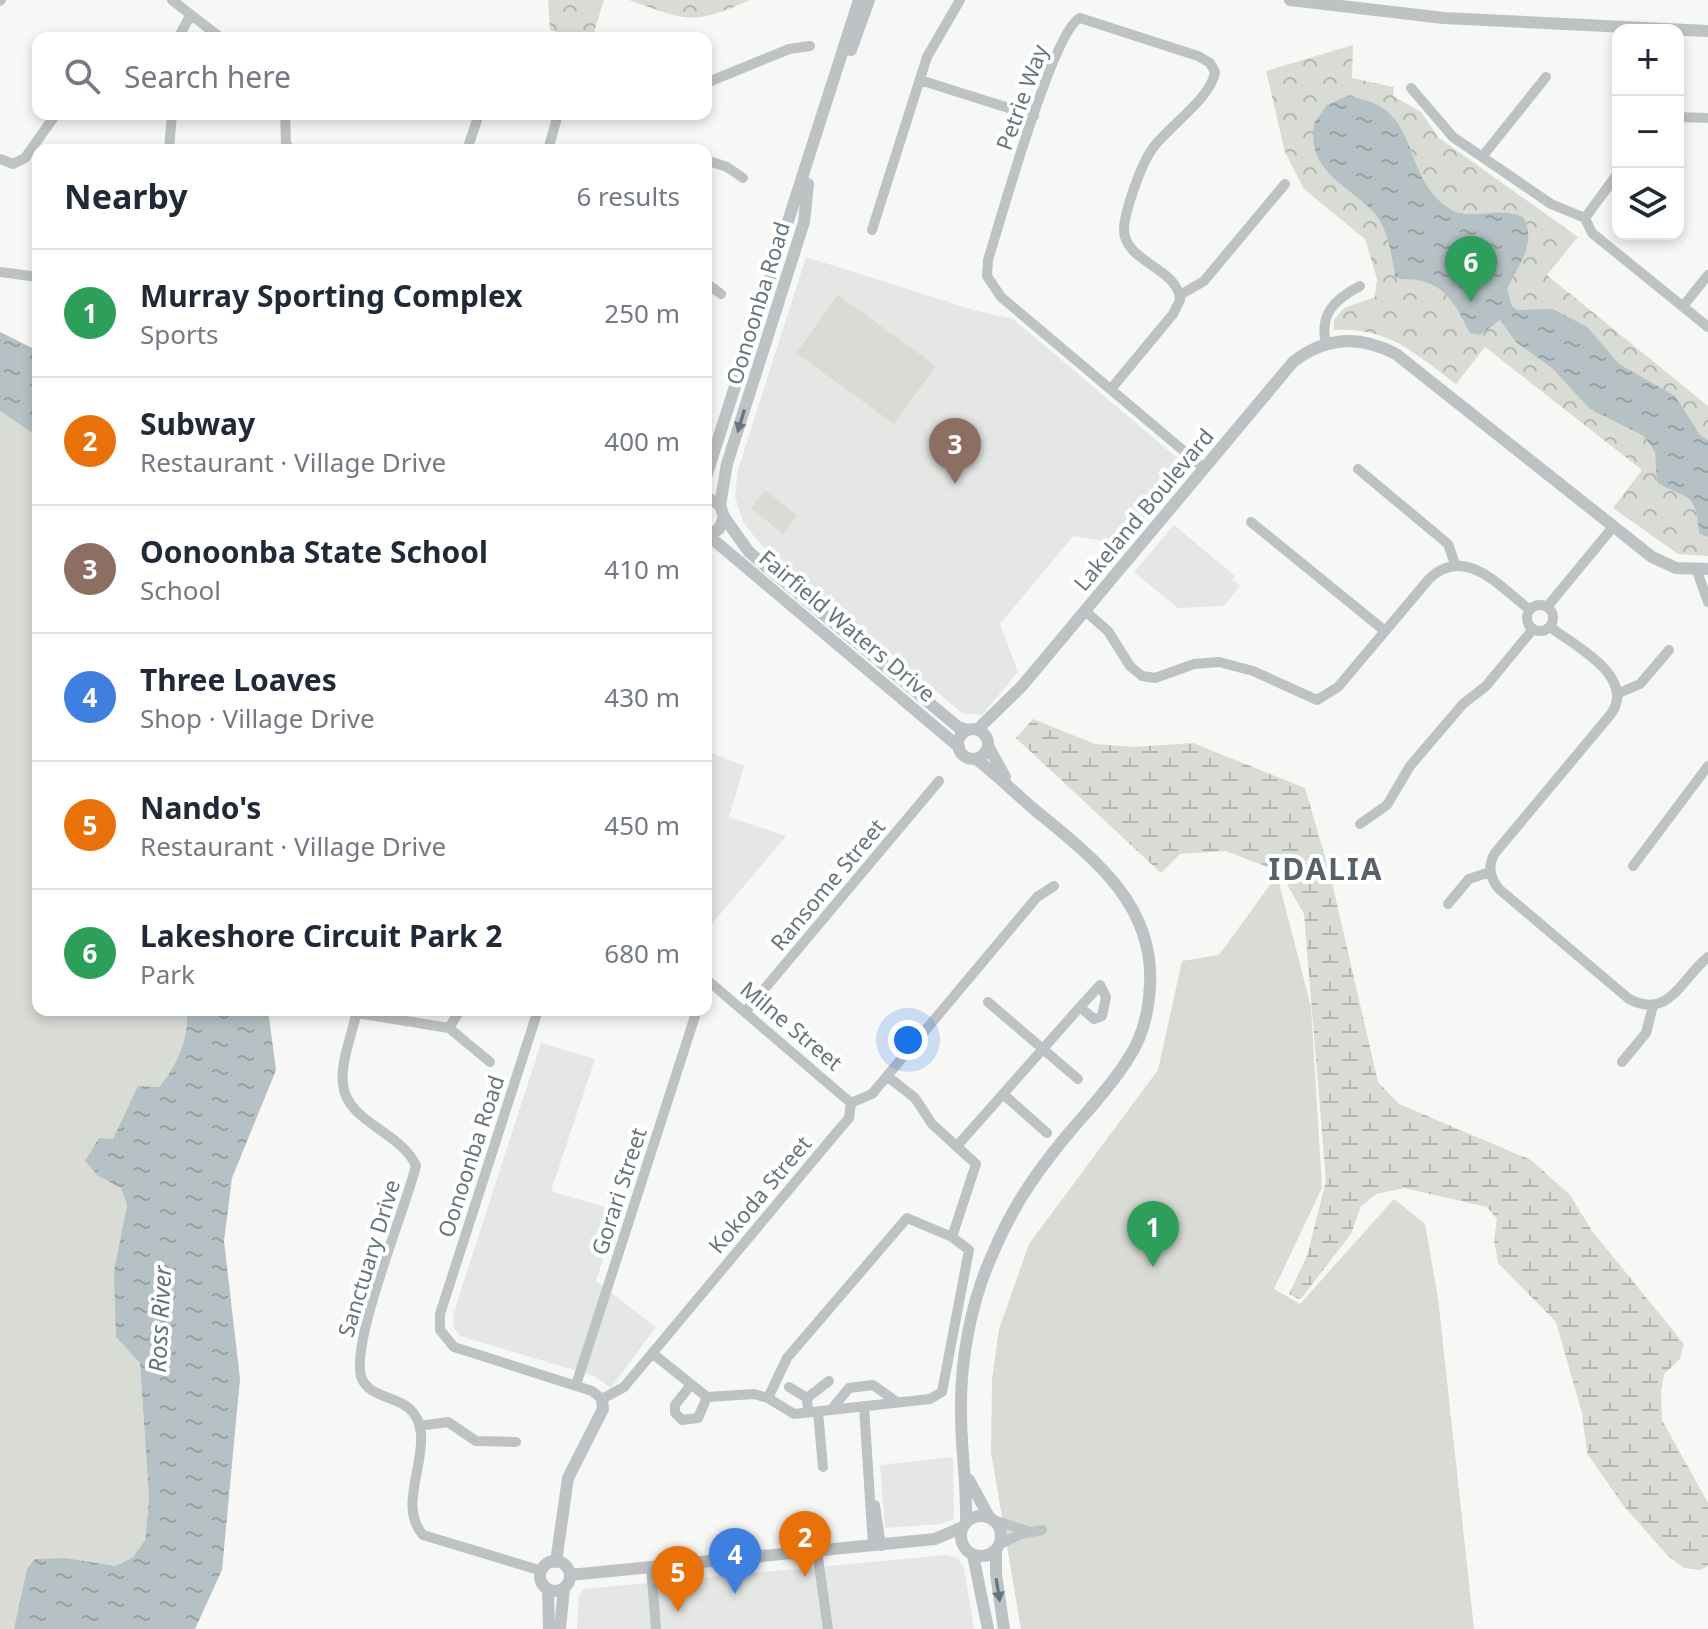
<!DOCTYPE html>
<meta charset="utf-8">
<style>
:root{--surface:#fff;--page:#f6f6f7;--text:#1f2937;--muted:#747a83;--line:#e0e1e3;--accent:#0f766e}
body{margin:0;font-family:"Noto Sans",sans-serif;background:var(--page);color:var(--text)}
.controls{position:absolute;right:24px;top:24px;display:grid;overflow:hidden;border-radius:16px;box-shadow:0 4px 12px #0003}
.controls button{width:72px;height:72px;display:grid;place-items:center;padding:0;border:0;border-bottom:2px solid var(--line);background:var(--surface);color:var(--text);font:40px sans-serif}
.you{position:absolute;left:908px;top:1040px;width:28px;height:28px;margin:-20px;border:6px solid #fff;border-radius:50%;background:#1a73e8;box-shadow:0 0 0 12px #1a73e833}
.badge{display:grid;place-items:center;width:52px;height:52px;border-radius:50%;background:var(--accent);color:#fff;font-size:26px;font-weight:700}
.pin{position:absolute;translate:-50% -66px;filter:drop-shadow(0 2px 4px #0008)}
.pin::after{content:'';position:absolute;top:42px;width:28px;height:24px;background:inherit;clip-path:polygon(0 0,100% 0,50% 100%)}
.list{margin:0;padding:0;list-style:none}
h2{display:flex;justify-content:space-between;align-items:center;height:104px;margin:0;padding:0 32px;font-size:34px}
h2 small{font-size:26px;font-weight:400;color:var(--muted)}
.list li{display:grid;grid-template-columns:52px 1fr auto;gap:24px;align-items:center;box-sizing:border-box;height:128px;padding:0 32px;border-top:2px solid var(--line)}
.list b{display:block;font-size:30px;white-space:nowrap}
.list p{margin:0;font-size:26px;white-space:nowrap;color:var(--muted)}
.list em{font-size:26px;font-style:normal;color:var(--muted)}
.icon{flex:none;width:44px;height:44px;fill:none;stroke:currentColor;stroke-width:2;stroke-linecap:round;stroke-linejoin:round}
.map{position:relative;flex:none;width:1708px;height:1629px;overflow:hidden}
.search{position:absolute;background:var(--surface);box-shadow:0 4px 12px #0003;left:32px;top:32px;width:680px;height:88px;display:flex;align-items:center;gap:20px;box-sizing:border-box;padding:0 28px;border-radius:16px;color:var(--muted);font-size:30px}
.panel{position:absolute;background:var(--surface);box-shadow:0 4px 12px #0003;left:32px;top:144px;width:680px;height:872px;border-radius:16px}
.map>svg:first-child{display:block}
.built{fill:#e5e7e5}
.grass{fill:#d8dcd5}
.forest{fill:url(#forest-crowns)}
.wetland{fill:url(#wetland-marsh)}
.water{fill:url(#water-ripples)}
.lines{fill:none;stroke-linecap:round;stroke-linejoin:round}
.minor{stroke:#bdc2c4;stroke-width:10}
.tertiary{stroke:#bdc2c4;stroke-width:12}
.oneway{fill:#66767c}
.labels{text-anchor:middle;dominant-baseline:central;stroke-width:8;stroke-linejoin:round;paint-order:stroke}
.street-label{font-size:22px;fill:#66767c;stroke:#fff}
.water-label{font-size:24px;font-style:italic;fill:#607477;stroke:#fff}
.district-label{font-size:30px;font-weight:bold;letter-spacing:2px;fill:#576368;stroke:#fff}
</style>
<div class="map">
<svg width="1708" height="1629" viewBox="0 0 1708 1629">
<defs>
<pattern id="forest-crowns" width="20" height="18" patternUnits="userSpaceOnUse" patternTransform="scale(2)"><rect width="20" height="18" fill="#d8dcd5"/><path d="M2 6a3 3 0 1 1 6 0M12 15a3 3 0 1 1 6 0" fill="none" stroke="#b3b7b2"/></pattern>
<pattern id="wetland-marsh" width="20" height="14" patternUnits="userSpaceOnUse" patternTransform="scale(2)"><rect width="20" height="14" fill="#d8dcd5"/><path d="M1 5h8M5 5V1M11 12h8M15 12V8" fill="none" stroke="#b3b7b2"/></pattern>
<pattern id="water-ripples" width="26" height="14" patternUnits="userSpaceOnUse" patternTransform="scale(2)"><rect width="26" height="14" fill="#b5c1c4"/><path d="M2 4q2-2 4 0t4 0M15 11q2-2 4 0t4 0" fill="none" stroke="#97a1a4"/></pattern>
</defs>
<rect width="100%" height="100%" fill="#f7f7f5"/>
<path class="built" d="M806,257l171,54 36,8 169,143 2,8 -61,74 -50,-8 -73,88 18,48 -36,43 -20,-2 -201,-168 -18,-23 -8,-25 3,-27z
M1174,525l61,51 -3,4 8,6 -16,20 -46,2 -44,-36z
M706,751l38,15 -15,51 57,19 -80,95z
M541,1043l54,16 -44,132 67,20 -22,70 60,46 -45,61 -17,-12 -134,-40 -6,-8 -1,-13z
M953,1457l1,62 -13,5 -56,4 -5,-63z
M946,1555l12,3 6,10 10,61h-397l2,-34 5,-6z"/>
<path class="grass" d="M838,295l98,71 -42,58 -98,-71z
M0,411l38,26v573h148c5,26 -11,57 -27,77l-21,-1 -40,90 23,12 6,17 -13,65 26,93 9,136 -4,41 -12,17 -17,9 -50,-8 -44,42 -8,29h-14z
M765,490l32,26 -14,18 -32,-26z
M1277,875l34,132 11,181 -48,101 26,15 94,-105 31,25 13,74 36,331h-453l-30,-177 1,-72 7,-51 30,-85 129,-174 24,-109 37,-6z"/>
<path class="forest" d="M548,0h56l-12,38h-16l-26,-8z
M629,0h121c-59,26 -62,21 -121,0z
M1353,45l-1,33 42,9 -1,9 28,16 18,26 139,99 -31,38 161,131v150l-30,-2 -65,-46 29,-38 -157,-123 -29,37c-42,-31 -67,-57 -122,-54v-10l10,-12 31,-11 2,-18 -12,-40 -61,-50 -19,-37 -19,-81z"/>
<path class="wetland" d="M1033,719l62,25 39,3 59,-4 112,45 25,86 48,208 21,22 132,56 39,35 22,36 92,113 -4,15 -16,15 -3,18 1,28 46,83v63l-8,4 -16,-2 -16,-12 -45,-51 -36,-52 -5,-40 -26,-91 -58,-59 -4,-23 3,-21 -10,-12 -83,-19 -28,6 -15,12 -10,28 -51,66 -11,-6 18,-38 19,-75 -22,-267 -24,-42 -54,-21 -46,3 -19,19 -145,-135z"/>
<path class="water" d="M1345,97c79,4 53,79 105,112 20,13 49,-4 73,8 15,26 -5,48 -16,72l5,17 5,4 36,-1 34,18 32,37 56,32 25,39 8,5v97l-9,-4c-4,-46 -12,-31 -42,-51l-2,-30 -11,-16 -54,-27 -38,-41 -36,-26 -16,-22 -20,15 -10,-2c-13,-23 -19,-44 -48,-52 -10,-3 -18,0 -27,-4 -3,-20 -7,-50 -22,-66 -29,-28 -66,-40 -59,-88l13,-18z
M0,332l38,19v86l-38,-26z
M186,1010h82l8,60 -44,108 -8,63 16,138 -18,191 -27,59h-181l13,-60 8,-10 31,-1 50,8 17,-9 12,-17 4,-41 -9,-136 -24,-26 -2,-67 13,-65 -6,-17 -23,-12 -13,-15 14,-23 14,1 25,-53 21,1c16,-19 32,-51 27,-77z"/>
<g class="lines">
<path class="minor" d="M172,0l49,38
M0,1l1,-1
M178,38l12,-22
M920,80l114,36
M706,83l83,-34 21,-3
M1411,88l42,49 98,67 34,14
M285,114l1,29 4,7
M1678,117l30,1
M169,150l3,-36
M467,150l12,-36
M548,150l10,-36
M1482,157l64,-80
M0,159l13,5 12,-6 31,-44
M706,160l21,7 16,11
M1585,218l7,15 116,94
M1585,218l33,-45
M872,230l55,-173 33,-57
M0,272l38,5
M706,283l15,11
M1180,295l24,-14 81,-97
M1684,305l24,-30
M1326,343c-7,-29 9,-44 34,-57
M1111,389l62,-75 7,-14c-1,-32 -55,-37 -56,-70 0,-18 18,-68 29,-82 15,-21 59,-51 62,-76l-5,-9 -12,-7 -118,-38c-27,12 -80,204 -92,242l-1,16 14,21 203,171
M1358,469l90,75 7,20
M1251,522l134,109
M1697,571l11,31
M1527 618a13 13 0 1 1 26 0a13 13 0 1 1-26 0Z
M1547,607l66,-80
M1085,611l23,20 22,35 12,10 13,2 39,-14 25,-2 34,9 64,29 21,-13 91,-108c36,-35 71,8 101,31
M1550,627c25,19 87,50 61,87l-116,139c-8,13 -5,25 4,36l130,110c40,21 52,-20 79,-42
M1619,693l21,-9 29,-34
M1360,824l27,-19 23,-39 53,-62 23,-18 47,-57
M1633,866l75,-100
M1448,904l21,-25 21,-7
M706,979l145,124
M988,1002l90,77
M357,1010c-4,23 -17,52 -14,74 3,38 59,48 73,82 -10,41 -68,181 -54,213 12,26 55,12 59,55 3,32 -22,74 2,101l119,36
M538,1010l-98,304v16l14,17 138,44 10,8 22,-12 218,-261 7,-8 2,-15
M745,1012l194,-231
M357,1013l92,15 41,34
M449,1028l11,-18
M1622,1062l24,-29 7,-27
M1003,1094l44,39
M851,1103l21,-9 165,-197 17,-11
M957,1146l123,-139 20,-22 6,12 -4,19 -8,3 -14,-12
M652,1353l55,44 47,-3 14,4 26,16 136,-15 12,-7 27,-142 -17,-13 24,-73 -44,-40 -17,-26 -28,-22
M576,1385l121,-375
M690,1386l-15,19v8l7,7 16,-2 9,-21
M789,1387l18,11 1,14
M768,1398l19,-40 120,-140 45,19
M807,1398l22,-17
M864,1406l9,140
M831,1410l18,-22 24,-3 24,17
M818,1412l5,55
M419,1426l29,-4 28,19 40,1
M875,1505l6,41
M996,1521l32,10
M1000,1544l21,-10 21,-4
M817,1551l11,78
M651,1566l5,63"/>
<path class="tertiary" d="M1290,0l154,18 264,13
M851,50l18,-50
M706,477l153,-477
M706,497l14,8 4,12 -5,12 -13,7
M720,505l7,-41 77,-242 4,-38
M724,517l25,35 209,175 10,3
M709,536l250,211
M958 744a15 15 0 1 1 30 0a15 15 0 1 1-30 0Z
M977,730l45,-44 271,-324c33,-26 67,-27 103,-8l256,203 24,11 32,1
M988,746l17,31
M969,1480l20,37
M961 1536a20 20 0 1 1 40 0a20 20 0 1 1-40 0Z
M966,1522c1,-37 -5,-73 -5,-109 -1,-53 10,-112 32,-160 15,-36 35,-69 59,-99 24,-32 55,-61 76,-95 15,-22 21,-49 22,-75 4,-81 -58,-127 -115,-174 -20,-17 -38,-35 -59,-51
M996,1550v24l8,55
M973,1555l15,74
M540 1576a15 15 0 1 1 30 0a15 15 0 1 1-30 0Z
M556,1562l12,-84 35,-69 -1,-10
M570,1575l365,-36 28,-12
M548,1589l1,40
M560,1629l4,-41"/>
</g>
<defs><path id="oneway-solid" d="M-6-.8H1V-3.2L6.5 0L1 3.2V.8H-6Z" transform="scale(2)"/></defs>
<g class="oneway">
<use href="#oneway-solid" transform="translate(741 421) rotate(107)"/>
<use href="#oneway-solid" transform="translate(998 1590) rotate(81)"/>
</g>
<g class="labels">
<g class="street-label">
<text transform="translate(1021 97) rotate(-70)">Petrie Way</text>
<text transform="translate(757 303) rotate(-73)">Oonoonba Road</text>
<text transform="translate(1143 509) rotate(-50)">Lakeland Boulevard</text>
<text transform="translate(848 625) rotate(40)">Fairfield Waters Drive</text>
<text transform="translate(827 884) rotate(-50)">Ransome Street</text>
<text transform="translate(792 1025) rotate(40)">Milne Street</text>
<text transform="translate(470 1156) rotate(-72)">Oonoonba Road</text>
<text transform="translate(618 1191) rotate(-72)">Gorari Street</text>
<text transform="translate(759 1194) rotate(-50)">Kokoda Street</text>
<text transform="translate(368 1258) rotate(-73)">Sanctuary Drive</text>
</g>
<g class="water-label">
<text transform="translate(159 1319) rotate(-87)">Ross River</text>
</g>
<g class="district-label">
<text x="1326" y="868">IDALIA</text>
</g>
</g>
</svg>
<div class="controls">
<button>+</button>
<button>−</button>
<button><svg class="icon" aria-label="layers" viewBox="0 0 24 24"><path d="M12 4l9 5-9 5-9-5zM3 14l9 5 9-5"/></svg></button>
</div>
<div class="you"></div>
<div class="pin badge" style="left:1153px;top:1267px;background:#2e9e5b">1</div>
<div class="pin badge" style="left:805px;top:1577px;background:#e8710a">2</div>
<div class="pin badge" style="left:955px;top:484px;background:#8d6e63">3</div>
<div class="pin badge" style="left:735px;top:1594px;background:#3f7fe0">4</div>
<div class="pin badge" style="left:678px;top:1612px;background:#e8710a">5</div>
<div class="pin badge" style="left:1471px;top:302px;background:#2e9e5b">6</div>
<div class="search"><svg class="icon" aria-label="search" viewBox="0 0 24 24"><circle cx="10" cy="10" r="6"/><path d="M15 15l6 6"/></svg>Search here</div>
<section class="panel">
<h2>Nearby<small>6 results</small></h2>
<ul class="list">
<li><span class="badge" style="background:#2e9e5b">1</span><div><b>Murray Sporting Complex</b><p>Sports</p></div><em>250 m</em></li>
<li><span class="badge" style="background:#e8710a">2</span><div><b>Subway</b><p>Restaurant · Village Drive</p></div><em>400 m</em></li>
<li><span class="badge" style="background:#8d6e63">3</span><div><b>Oonoonba State School</b><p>School</p></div><em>410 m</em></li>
<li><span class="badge" style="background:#3f7fe0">4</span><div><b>Three Loaves</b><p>Shop · Village Drive</p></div><em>430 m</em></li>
<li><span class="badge" style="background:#e8710a">5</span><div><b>Nando's</b><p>Restaurant · Village Drive</p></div><em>450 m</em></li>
<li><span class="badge" style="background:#2e9e5b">6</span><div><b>Lakeshore Circuit Park 2</b><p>Park</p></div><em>680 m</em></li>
</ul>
</section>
</div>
